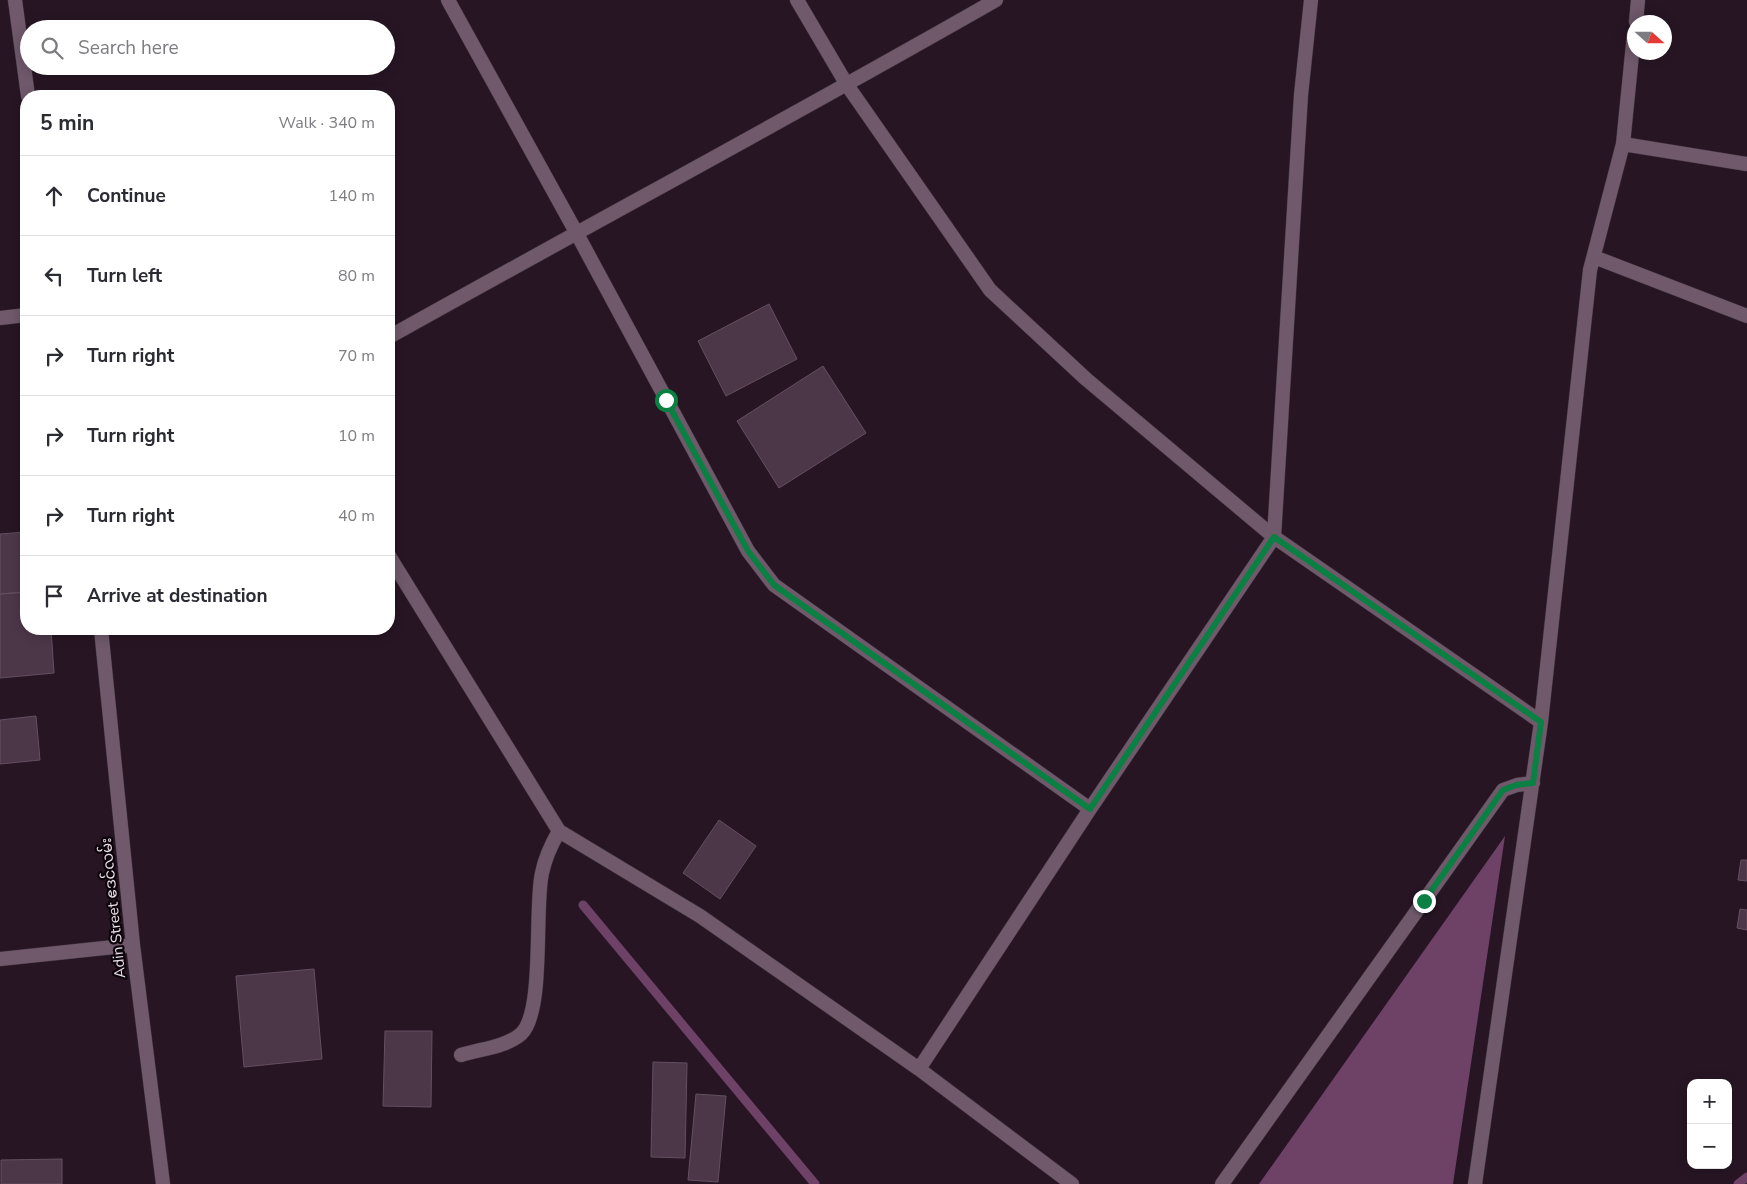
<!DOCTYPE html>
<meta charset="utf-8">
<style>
:root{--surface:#fff;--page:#f7f7f7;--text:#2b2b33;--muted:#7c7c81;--line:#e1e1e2}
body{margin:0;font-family:"Nunito Sans","Noto Sans Myanmar",sans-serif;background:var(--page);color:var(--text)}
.controls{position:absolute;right:15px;bottom:15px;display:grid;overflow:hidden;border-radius:10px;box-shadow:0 2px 12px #0003}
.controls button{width:45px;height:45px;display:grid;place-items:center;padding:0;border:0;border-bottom:1px solid var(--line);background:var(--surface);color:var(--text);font:25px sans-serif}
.compass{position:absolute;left:1627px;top:15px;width:45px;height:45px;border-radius:50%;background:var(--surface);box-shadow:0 2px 12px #0003;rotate:111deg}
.stop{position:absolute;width:15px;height:15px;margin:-11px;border:4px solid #0b8043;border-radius:50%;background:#fff}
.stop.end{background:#0b8043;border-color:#fff;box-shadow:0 1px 5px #0008}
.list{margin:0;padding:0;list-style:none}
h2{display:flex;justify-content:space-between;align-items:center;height:65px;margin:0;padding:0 20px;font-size:21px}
h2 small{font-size:16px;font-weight:400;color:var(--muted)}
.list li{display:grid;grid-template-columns:32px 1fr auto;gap:15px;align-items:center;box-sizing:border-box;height:80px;padding:0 20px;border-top:1px solid var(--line)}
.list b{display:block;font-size:19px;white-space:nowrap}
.list em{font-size:16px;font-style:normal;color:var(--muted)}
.icon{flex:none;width:28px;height:28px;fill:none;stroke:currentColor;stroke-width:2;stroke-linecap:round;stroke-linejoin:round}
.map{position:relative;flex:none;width:1747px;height:1184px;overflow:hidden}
.search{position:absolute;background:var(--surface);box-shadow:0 2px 12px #0003;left:20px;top:20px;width:375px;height:55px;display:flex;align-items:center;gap:12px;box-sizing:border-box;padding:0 18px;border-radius:28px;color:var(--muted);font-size:19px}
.panel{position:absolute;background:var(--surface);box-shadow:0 2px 12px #0003;left:20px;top:90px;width:375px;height:545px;border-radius:20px}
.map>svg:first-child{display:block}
.water{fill:#6e4167}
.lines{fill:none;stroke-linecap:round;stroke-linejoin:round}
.stream{stroke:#6e4167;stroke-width:9}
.building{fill:#4c3748;stroke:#644f61}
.minor-casing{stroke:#40333e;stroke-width:15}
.minor{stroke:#6f596b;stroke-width:14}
.route{stroke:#0b8043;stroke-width:6}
.labels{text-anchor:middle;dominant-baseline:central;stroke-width:4.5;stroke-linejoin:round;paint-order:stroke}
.street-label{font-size:15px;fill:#ecdfea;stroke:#0b040a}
</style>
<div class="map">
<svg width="1747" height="1184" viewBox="0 0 1747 1184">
<rect width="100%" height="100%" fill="#271524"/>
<path class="water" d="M1505,836l-52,348h-194z"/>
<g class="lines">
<path class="stream" d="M583,905l232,279
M1738,1184l9,-7"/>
</g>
<path class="building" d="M769,304l28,55 -71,37 -28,-55z
M823,366l43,67 -87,55 -42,-67z
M26,532v60l-26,2v-60z
M26,592v37h25l3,44 -54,5v-84z
M36,716l4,44 -40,4v-44z
M719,820l37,26 -36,53 -37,-26z
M1741,860h6v21l-9,-1z
M1740,909l7,1v20l-10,-2z
M314,969l8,90 -78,8 -8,-91z
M385,1031h47l-1,76 -48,-1z
M653,1062l34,1 -2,95 -34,-1z
M696,1094l30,2 -8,86 -30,-2z
M62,1159v25h-61v-24z"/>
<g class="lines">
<g class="minor-casing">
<path id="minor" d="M15,0l13,96
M448,0l128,232 172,319 26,34 316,224
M797,0l50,85 143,205 96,89 188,158 267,185
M1636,22l2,-22
M1623,144l124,20
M1594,257l153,59
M0,318l26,-3
M389,337c202,-113 406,-222 607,-337
M389,556l170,275 141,85 219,153 153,115
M101,629l32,316 30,239
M0,959l133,-14
M461,1055c19,-6 45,-8 60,-21 24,-22 13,-127 21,-161 3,-15 9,-28 17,-42
M919,1069l171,-260 184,-272 27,-442 10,-95
M1222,1184l281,-394 14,-5 16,-2
M1475,1184l66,-462 49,-452 33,-126 11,-110"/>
</g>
<use href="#minor" class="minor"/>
</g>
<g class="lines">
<path class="route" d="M666,400l82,151 26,34 316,224 184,-272 267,185 -8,61 -17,2 -13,5 -79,111"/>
</g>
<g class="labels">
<g class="street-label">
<text transform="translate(113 908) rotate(-96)">Adin Street ဧဒင်လမ်း</text>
</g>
</g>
</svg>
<div class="controls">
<button>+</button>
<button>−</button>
</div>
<svg class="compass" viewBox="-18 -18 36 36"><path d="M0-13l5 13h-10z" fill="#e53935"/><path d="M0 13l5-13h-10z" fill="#7c7c81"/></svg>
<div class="stop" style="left:666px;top:400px"></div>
<div class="stop end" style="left:1424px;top:901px"></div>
<div class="search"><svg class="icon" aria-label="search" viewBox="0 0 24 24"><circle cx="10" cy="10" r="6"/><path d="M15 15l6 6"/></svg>Search here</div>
<section class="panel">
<h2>5 min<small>Walk · 340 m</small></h2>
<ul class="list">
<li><svg class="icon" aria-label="ahead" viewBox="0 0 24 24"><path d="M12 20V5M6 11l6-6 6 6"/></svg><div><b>Continue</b></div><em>140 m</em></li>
<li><svg class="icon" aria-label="left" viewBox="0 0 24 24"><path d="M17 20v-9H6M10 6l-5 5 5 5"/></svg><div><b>Turn left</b></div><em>80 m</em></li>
<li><svg class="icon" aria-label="right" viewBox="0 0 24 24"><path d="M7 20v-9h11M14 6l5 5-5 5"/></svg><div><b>Turn right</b></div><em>70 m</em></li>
<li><svg class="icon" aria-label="right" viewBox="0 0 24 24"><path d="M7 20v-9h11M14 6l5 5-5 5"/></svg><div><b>Turn right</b></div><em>10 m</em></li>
<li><svg class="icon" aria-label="right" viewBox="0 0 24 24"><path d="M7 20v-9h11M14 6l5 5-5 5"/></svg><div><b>Turn right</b></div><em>40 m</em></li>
<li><svg class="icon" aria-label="arrive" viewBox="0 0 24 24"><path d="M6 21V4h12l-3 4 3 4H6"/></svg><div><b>Arrive at destination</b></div></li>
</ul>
</section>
</div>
